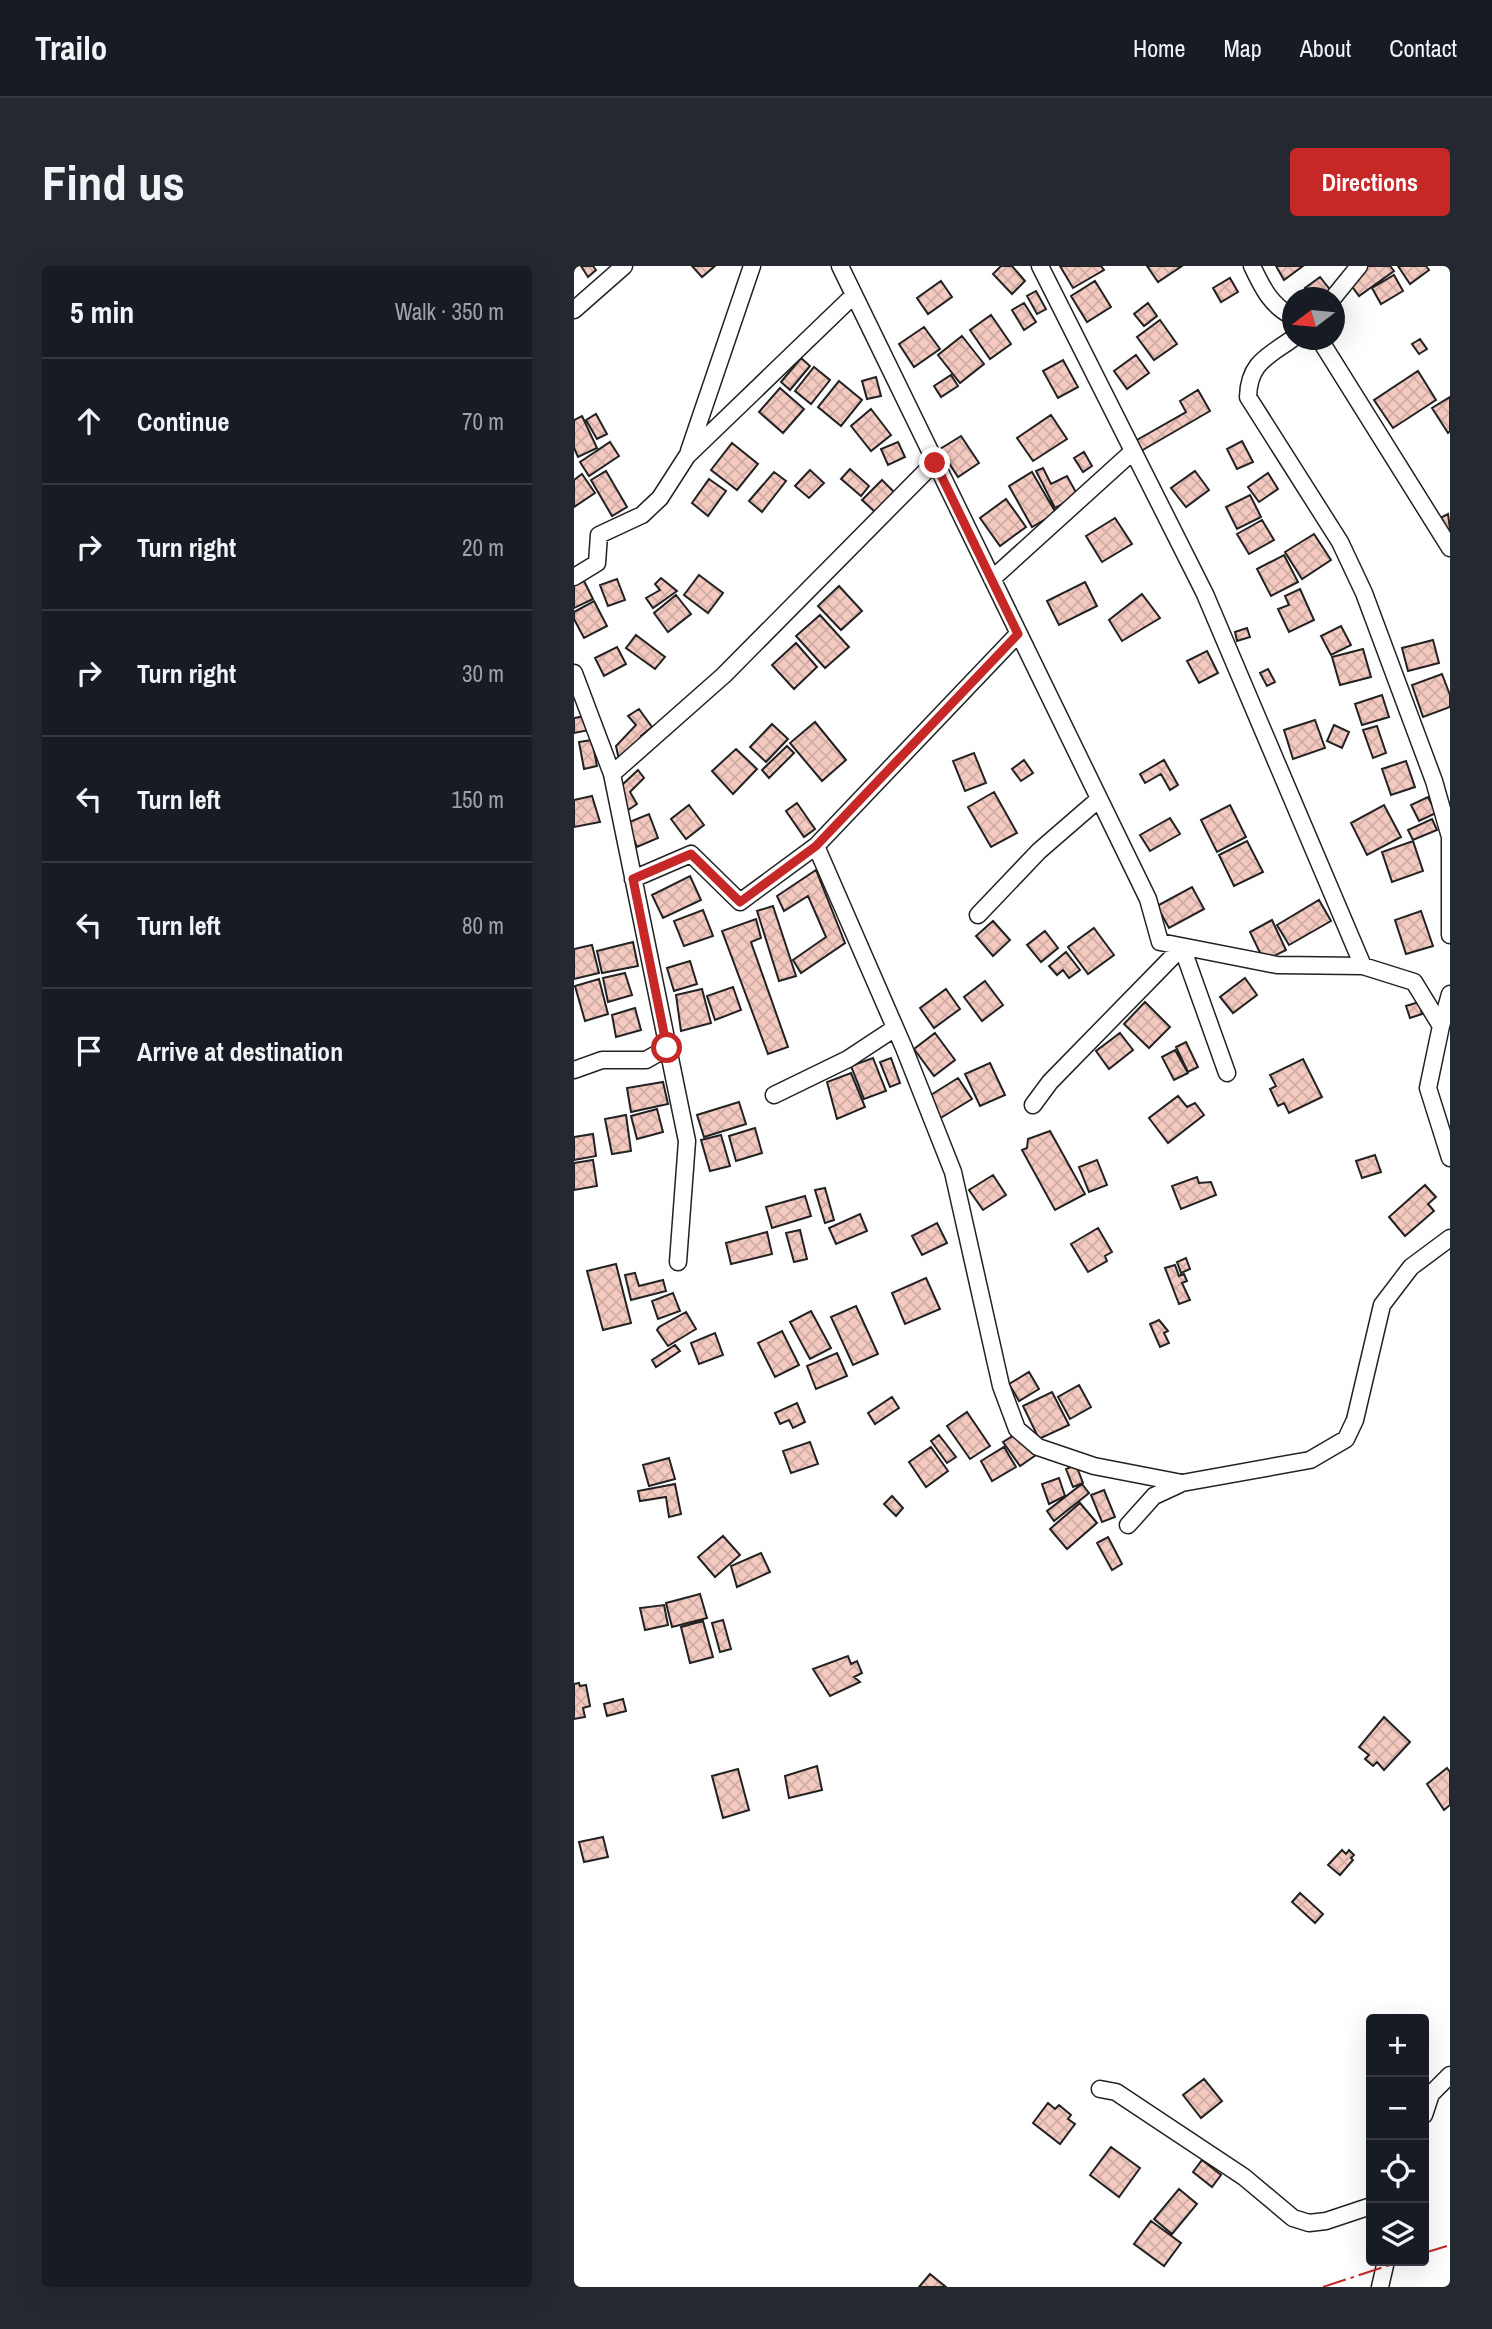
<!DOCTYPE html>
<meta charset="utf-8">
<style>
:root{--surface:#171b24;--page:#242831;--text:#f1f3f6;--muted:#9ea1a6;--line:#363941;--accent:#c62828}
body{margin:0;font-family:"Archivo Narrow",sans-serif;background:var(--page);color:var(--text)}
.controls{position:absolute;right:21px;bottom:21px;display:grid;overflow:hidden;border-radius:7px;box-shadow:0 7px 28px #0002}
.controls button{width:63px;height:63px;display:grid;place-items:center;padding:0;border:0;border-bottom:2px solid var(--line);background:var(--surface);color:var(--text);font:35px sans-serif}
.compass{position:absolute;left:708px;top:21px;width:63px;height:63px;border-radius:50%;background:var(--surface);box-shadow:0 7px 28px #0002;rotate:254deg}
.stop{position:absolute;width:21px;height:21px;margin:-16px;border:5px solid #c62828;border-radius:50%;background:#fff}
.stop.end{background:#c62828;border-color:#fff;box-shadow:0 2px 7px #0008}
.list{margin:0;padding:0;list-style:none}
h2{display:flex;justify-content:space-between;align-items:center;height:91px;margin:0;padding:0 28px;font-size:30px}
h2 small{font-size:23px;font-weight:400;color:var(--muted)}
.list li{display:grid;grid-template-columns:46px 1fr auto;gap:21px;align-items:center;box-sizing:border-box;height:126px;padding:0 28px;border-top:2px solid var(--line)}
.list b{display:block;font-size:26px;white-space:nowrap}
.list em{font-size:23px;font-style:normal;color:var(--muted)}
.icon{flex:none;width:38px;height:38px;fill:none;stroke:currentColor;stroke-width:2;stroke-linecap:round;stroke-linejoin:round}
.map{position:relative;flex:none;width:876px;height:2021px;overflow:hidden;border-radius:7px}
header{display:flex;align-items:center;gap:42px;box-sizing:border-box;height:98px;padding:0 35px;background:var(--surface);border-bottom:2px solid var(--line)}
header strong{font-size:33px}
nav{display:flex;gap:38px;margin-inline-start:auto;font-size:24px}
.intro{display:flex;align-items:center;justify-content:space-between;box-sizing:border-box;height:168px;padding:0 42px}
h1{margin:0;font-size:49px}
.button{padding:18px 32px;border-radius:7px;background:var(--accent);color:#fff;font-size:24px;font-weight:700}
main{display:flex;gap:42px;padding:0 42px}
aside{flex:1;background:var(--surface);border-radius:7px;box-shadow:0 7px 28px #0002}
.map>svg:first-child{display:block}
.building{fill:url(#building-cross-hatch);stroke:#222;stroke-width:2}
.lines{fill:none;stroke-linecap:round;stroke-linejoin:round}
.minor-casing{stroke:#222;stroke-width:19}
.minor{stroke:#fff;stroke-width:16}
.power{stroke:#c62828;stroke-width:2;stroke-dasharray:24 5 3.5 5;stroke-linecap:butt}
.route{stroke:#c62828;stroke-width:9}
</style>
<header>
<strong>Trailo</strong>
<nav><a>Home</a><a>Map</a><a>About</a><a>Contact</a></nav>
</header>
<div class="intro"><h1>Find us</h1><a class="button">Directions</a></div>
<main>
<aside>
<h2>5 min<small>Walk · 350 m</small></h2>
<ul class="list">
<li><svg class="icon" aria-label="ahead" viewBox="0 0 24 24"><path d="M12 20V5M6 11l6-6 6 6"/></svg><div><b>Continue</b></div><em>70 m</em></li>
<li><svg class="icon" aria-label="right" viewBox="0 0 24 24"><path d="M7 20v-9h11M14 6l5 5-5 5"/></svg><div><b>Turn right</b></div><em>20 m</em></li>
<li><svg class="icon" aria-label="right" viewBox="0 0 24 24"><path d="M7 20v-9h11M14 6l5 5-5 5"/></svg><div><b>Turn right</b></div><em>30 m</em></li>
<li><svg class="icon" aria-label="left" viewBox="0 0 24 24"><path d="M17 20v-9H6M10 6l-5 5 5 5"/></svg><div><b>Turn left</b></div><em>150 m</em></li>
<li><svg class="icon" aria-label="left" viewBox="0 0 24 24"><path d="M17 20v-9H6M10 6l-5 5 5 5"/></svg><div><b>Turn left</b></div><em>80 m</em></li>
<li><svg class="icon" aria-label="arrive" viewBox="0 0 24 24"><path d="M6 21V4h12l-3 4 3 4H6"/></svg><div><b>Arrive at destination</b></div></li>
</ul>
</aside>
<div class="map">
<svg width="876" height="2021" viewBox="0 0 876 2021">
<defs>
<pattern id="building-cross-hatch" width="8" height="8" patternUnits="userSpaceOnUse" patternTransform="scale(1.75)"><rect width="8" height="8" fill="#f3c9c0"/><path d="M0 0l8 8M0 8l8-8" fill="none" stroke="#d0aca5"/></pattern>
</defs>
<rect width="100%" height="100%" fill="#fff"/>
<path class="building" d="M7,0h12l3,4 -8,7z
M118,0h23l-13,11z
M427,0h11l13,15 -13,13 -19,-20z
M486,0h41l3,4 -31,18z
M573,0h35l-24,16z
M702,0h27l-19,14z
M794,0h22l4,5 -35,25 -11,-15z
M824,0h28l3,4 -19,14z
M820,9l9,16 -22,13 -9,-16z
M746,11l12,15 -7,6h-13l-7,-10z
M656,12l8,14 -17,10 -8,-14z
M367,15l11,16 -24,17 -11,-16z
M521,15l16,26 -24,15 -16,-26z
M462,25l10,18 -9,5 -10,-18z
M450,37l12,19 -12,8 -12,-20z
M574,37l9,13 -13,10 -10,-12z
M417,49l20,29 -21,15 -20,-29z
M586,54l17,24 -23,16 -17,-23z
M350,61l16,22 -26,18 -15,-23z
M388,70l22,28 -24,19 -22,-28z
M846,73l7,10 -8,5 -7,-10z
M562,89l13,18 -22,16 -13,-18z
M227,92l9,8 -20,24 -9,-8z
M489,94l15,27 -20,11 -15,-27z
M240,101l16,13 -19,24 -16,-13z
M844,105l18,29 -43,28 -19,-28z
M377,109l7,11 -17,11 -7,-11z
M302,111l5,19 -14,3 -5,-18z
M265,115l23,19 -21,26 -23,-19z
M206,122l24,21 -21,24 -24,-21z
M624,124l12,21 -69,40 -6,-10 51,-29 -6,-11z
M876,131v34l-2,2 -16,-25z
M297,143l20,26 -20,16 -20,-25z
M22,148l11,20 -10,5 -11,-19z
M477,149l16,24 -34,22 -16,-23z
M8,150l15,32 -19,9 -4,-9v-28z
M387,170l18,27 -21,14 -18,-28z
M668,175l11,21 -16,7 -10,-20z
M36,176l9,14 -30,20 -9,-14z
M324,176l7,15 -17,8 -7,-16z
M158,177l26,21 -21,26 -26,-20z
M510,186l8,14 -9,6 -9,-14z
M469,202l8,16 16,-8 11,20 -23,12 -19,-37z
M276,203l19,17 -8,10 -20,-17z
M236,204l14,13 -15,15 -14,-12z
M32,205l21,36 -15,9 -21,-36z
M621,205l14,19 -23,17 -15,-19z
M200,206l12,9 -24,31 -13,-11z
M458,206l24,41 -24,14 -23,-41z
M694,207l10,16 -19,13 -11,-15z
M8,208l13,19 -21,14v-27z
M135,213l17,12 -18,25 -16,-13z
M308,214l12,12 -19,20 -13,-12z
M676,229l11,22 -24,12 -11,-22z
M432,233l20,28 -26,19 -20,-28z
M874,248l2,15 -5,3 -7,-13z
M541,252l17,26 -30,18 -16,-26z
M688,254l12,20 -25,14 -12,-20z
M740,268l17,26 -29,19 -17,-27z
M710,289l14,27 -27,14 -14,-27z
M125,309l24,18 -15,20 -24,-18z
M87,312l16,13 -24,17 -7,-10 14,-8 -5,-6z
M43,313l8,21 -17,6 -8,-21z
M10,315l9,18 -19,9v-23z
M511,316l12,24 -38,19 -12,-24z
M265,320l23,25 -21,19 -23,-24z
M726,323l14,31 -25,12 -11,-23 11,-4 -4,-9z
M568,328l18,24 -38,23 -13,-21z
M102,329l15,19 -23,18 -14,-19z
M20,335l13,25 -23,12 -10,-19v-7z
M246,349l29,32 -24,21 -29,-32z
M767,360l10,19 -20,10 -10,-19z
M673,362l3,9 -13,4 -2,-9z
M62,369l29,22 -10,12 -29,-21z
M859,374l6,23 -31,8 -6,-23z
M222,377l21,24 -23,22 -22,-24z
M43,381l9,17 -22,12 -9,-18z
M789,383l8,28 -31,8 -8,-28z
M633,385l11,22 -19,10 -12,-22z
M694,403l7,13 -8,4 -7,-13z
M868,408l8,21v12l-27,10 -11,-32z
M808,429l7,22 -27,8 -7,-21z
M65,443l13,18 -11,9 4,5 -26,19 -3,-14 20,-21 -8,-9z
M12,450l3,14 -15,3v-15z
M741,454l10,28 -32,11 -9,-29z
M241,456l31,38 -24,21 -32,-38z
M198,458l16,15 -22,23 -16,-15z
M760,459l15,7 -7,16 -15,-7z
M803,460l9,27 -13,5 -10,-28z
M18,474l5,26 -13,3 -5,-27z
M213,480l7,7 -25,25 -7,-8z
M162,483l21,20 -24,25 -21,-23z
M400,487l12,30 -21,8 -12,-30z
M450,494l9,13 -12,8 -9,-12z
M590,494l14,25 -8,5 -9,-16 -16,9 -5,-9z
M832,495l9,26 -24,8 -9,-26z
M64,504l6,8 -14,14 7,12 -9,6 -7,-12 1,-13z
M420,526l23,41 -26,14 -23,-40z
M18,530l8,26 -26,5v-27z
M854,531l8,16 -17,8 -8,-16z
M223,537l18,26 -11,8 -18,-26z
M115,539l15,20 -18,14 -15,-20z
M656,539l16,32 -29,15 -16,-32z
M810,539l17,32 -34,18 -16,-32z
M75,548l9,24 -21,9 -10,-24z
M596,552l10,16 -30,17 -10,-16z
M858,553l5,11 -24,10 -5,-10z
M673,575l16,31 -29,14 -15,-31z
M839,575l10,30 -31,11 -10,-30z
M242,604l29,73 -44,30 -8,-13 33,-23 -18,-41 -24,15 -7,-15z
M116,610l11,24 -38,18 -11,-23z
M618,621l12,22 -35,19 -12,-22z
M745,634l12,21 -42,24 -12,-20z
M199,640l23,70 -17,5 -22,-70z
M129,644l10,26 -29,10 -10,-25z
M847,645l12,35 -27,8 -11,-34z
M182,653l5,19 -10,4 37,105 -20,7 -46,-123z
M698,654l14,30 -22,11 -14,-29z
M419,655l17,19 -17,16 -17,-20z
M520,662l20,27 -26,19 -20,-27z
M471,665l13,17 -17,14 -14,-17z
M59,676l5,24 -36,7 -5,-22z
M18,679l7,28 -25,6v-30z
M492,686l14,18 -11,8 -6,-8 -6,5 -8,-9z
M116,695l7,23 -23,7 -7,-23z
M51,707l7,22 -24,7 -5,-24z
M671,712l12,17 -24,18 -13,-16z
M25,713l9,35 -23,7 -10,-35z
M411,715l18,24 -21,16 -18,-24z
M159,721l8,23 -26,10 -8,-24z
M128,723l9,34 -30,8 -5,-36z
M372,723l14,20 -26,19 -14,-20z
M571,736l25,25 -21,21 -25,-24z
M845,736l3,12 -12,4 -4,-12z
M61,742l6,22 -25,7 -4,-22z
M361,767l20,27 -21,16 -20,-27z
M546,767l13,17 -24,19 -13,-18z
M612,776l12,25 -10,5 -12,-25z
M601,784l13,23 -14,7 -12,-23z
M299,792l13,33 -22,8 -13,-33z
M317,792l9,25 -10,4 -10,-25z
M729,793l19,38 -33,16 -5,-10 -6,3 -8,-17 6,-3 -6,-11z
M416,797l15,32 -25,11 -15,-32z
M277,807l14,34 -28,12 -10,-37z
M384,812l14,21 -33,20 -13,-21z
M89,816l5,22 -37,8 -4,-24z
M604,830l9,11 8,-4 9,12 -36,28 -19,-25z
M165,836l7,22 -42,13 -7,-22z
M83,843l6,23 -26,7 -6,-23z
M52,849l5,36 -19,3 -7,-35z
M181,862l7,25 -26,8 -7,-25z
M476,865l35,63 -30,16 -33,-60 5,-2 1,-9z
M19,868l3,22 -22,4v-23z
M147,869l9,31 -20,5 -9,-31z
M801,889l6,17 -19,6 -6,-17z
M19,894l4,26 -23,4v-27z
M523,894l10,25 -18,7 -10,-25z
M419,909l13,20 -23,15 -14,-20z
M623,911l2,6 12,-1 5,13 -35,14 -9,-23z
M851,919l11,12 -8,7 6,7 -29,25 -16,-19z
M251,922l9,32 -9,3 -10,-33z
M231,930l6,20 -39,12 -6,-21z
M286,948l7,17 -31,13 -7,-16z
M363,957l10,20 -25,12 -10,-19z
M524,962l14,24 -7,4 2,5 -19,11 -17,-28z
M226,964l7,29 -13,3 -8,-29z
M193,966l5,22 -41,10 -5,-21z
M612,992l4,11 -9,4 -4,-11z
M42,998l15,59 -28,7 -16,-59z
M601,999l4,11 5,-2 3,7 -5,2 8,17 -11,4 -14,-36z
M61,1007l4,13 24,-6 3,11 -35,9 -6,-25z
M352,1012l14,31 -35,15 -13,-31z
M99,1027l7,18 -22,8 -6,-18z
M282,1040l22,48 -25,11 -22,-48z
M237,1045l20,37 -21,11 -20,-37z
M112,1046l10,17 -28,17 -11,-16 2,-3z
M585,1054l9,11 -4,2 5,10 -9,4 -10,-23z
M208,1065l17,34 -24,12 -17,-34z
M141,1067l8,22 -24,9 -8,-21z
M101,1079l5,6 -24,16 -4,-7z
M263,1087l10,23 -31,13 -9,-23z
M455,1106l10,17 -20,12 -10,-17z
M505,1119l12,22 -21,12 -12,-22z
M478,1126l17,33 -30,14 -16,-33z
M318,1131l7,11 -24,16 -7,-11z
M223,1137l8,19 -12,6 -4,-8 -9,4 -5,-11z
M393,1146l23,34 -20,13 -23,-33z
M442,1168l8,4 12,17 -16,11 -17,-24z
M365,1169l17,22 -9,6 -16,-22z
M236,1176l8,22 -27,9 -8,-22z
M357,1181l17,24 -22,16 -17,-25z
M430,1181l12,20 -24,14 -11,-20z
M95,1192l6,21 -26,7 -6,-21z
M502,1199l7,18 -10,4 -7,-18z
M485,1212l6,18 -16,8 -7,-20z
M101,1218l6,30 -12,3 -3,-20 -26,4 -2,-10z
M508,1218l7,9 -35,28 -7,-10z
M530,1224l11,27 -13,5 -11,-27z
M318,1230l11,12 -7,8 -12,-12z
M506,1237l17,20 -30,26 -17,-20z
M149,1270l17,19 -25,22 -17,-20z
M534,1271l14,27 -10,6 -15,-27z
M187,1287l9,19 -33,15 -6,-21z
M126,1328l7,24 -35,9 -6,-24z
M90,1339l4,20 -23,5 -5,-22z
M149,1354l8,29 -11,3 -8,-29z
M129,1355l10,36 -23,6 -9,-36z
M274,1390l3,8 6,-3 5,12 -8,4 6,5 -30,14 -17,-27z
M5,1417l1,3 6,-1 4,21 -7,2 2,9 -11,2v-35z
M49,1433l3,12 -19,5 -3,-12z
M810,1451l26,25 -26,28 -7,-8 -4,4 -8,-7 4,-4 -10,-8z
M243,1500l5,24 -33,8 -4,-22z
M873,1502l3,4v33l-6,5 -17,-26z
M164,1503l11,41 -26,8 -11,-42z
M29,1571l5,20 -24,5 -5,-20z
M768,1584l4,4 3,-4 5,5 -3,3 2,2 -13,15 -12,-10z
M726,1627l23,21 -8,9 -23,-21z
M630,1813l18,22 -21,17 -18,-23z
M474,1837l7,6 4,-4 12,10 -3,4 7,5 -15,20 -27,-21z
M537,1881l29,21 -21,29 -29,-22z
M628,1894l19,15 -9,12 -19,-15z
M605,1923l18,15 -25,30 -18,-15z
M577,1955l30,22 -17,23 -30,-22z
M356,2008l16,13h-27z"/>
<g class="lines">
<g class="minor-casing">
<path id="minor" d="M266,0l308,633 12,43 117,23 86,1
M466,0l165,328 158,372 51,16 27,44 -13,62 22,70
M678,0c10,21 19,40 40,50
M759,32l26,-32
M0,44l50,-44
M718,73c-25,18 -43,24 -44,58l92,145 24,51 70,188 16,56v98
M746,74l130,208
M115,185l63,-185
M0,311l23,-14 2,-28 43,-20 18,-17 27,-42 167,-161
M418,313l139,-126
M0,407l38,101 75,367 -9,121
M38,508l112,-99 211,-213
M242,580l88,202 49,124 48,214 16,43 21,18 56,19 88,17 128,-23 36,-21 9,-19 27,-115 29,-38 39,-29
M59,613l58,-25 49,48 76,-56 202,-212
M404,649l61,-64 60,-52
M867,760l9,-32
M0,804l28,-10h44l21,-12
M200,829l74,-36 47,-31
M459,839l17,-23 132,-135 45,126
M554,1259l26,-29 26,-12
M526,1823l16,3 128,85 49,41 16,5 17,-2 45,-15
M850,1849l7,-21 19,-19
M806,2021l6,-26"/>
</g>
<use href="#minor" class="minor"/>
<path class="power" d="M850,1987l26,-8
M749,2021l79,-26"/>
</g>
<g class="lines">
<path class="route" d="M93,782l-34,-169 58,-25 49,48 76,-56 202,-212 -83,-171"/>
</g>
</svg>
<div class="controls">
<button>+</button>
<button>−</button>
<button><svg class="icon" aria-label="locate" viewBox="0 0 24 24"><circle cx="12" cy="12" r="6"/><path d="M12 2v4M12 18v4M2 12h4M18 12h4"/></svg></button>
<button><svg class="icon" aria-label="layers" viewBox="0 0 24 24"><path d="M12 4l9 5-9 5-9-5zM3 14l9 5 9-5"/></svg></button>
</div>
<svg class="compass" viewBox="-18 -18 36 36"><path d="M0-13l5 13h-10z" fill="#e53935"/><path d="M0 13l5-13h-10z" fill="#9ea1a6"/></svg>
<div class="stop" style="left:93px;top:782px"></div>
<div class="stop end" style="left:361px;top:197px"></div>
</div>
</main>
